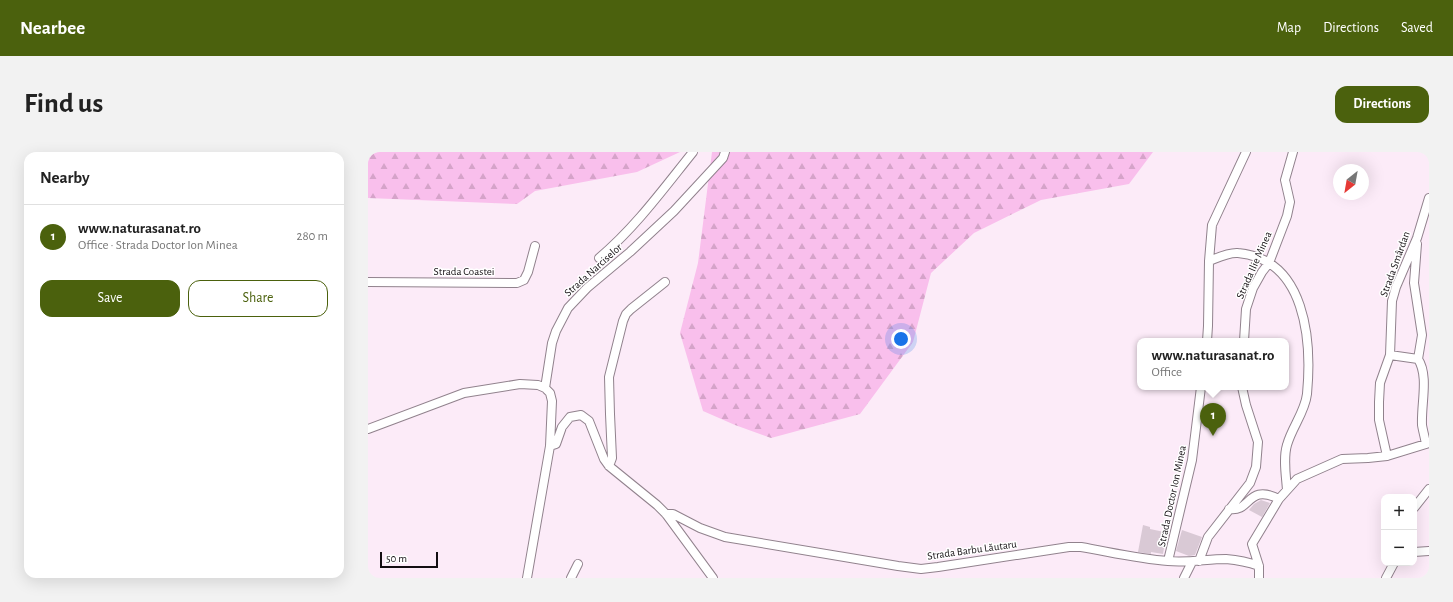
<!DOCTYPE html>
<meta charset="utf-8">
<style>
:root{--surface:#fff;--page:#f2f2f2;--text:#222;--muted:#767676;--line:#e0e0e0;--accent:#4b610d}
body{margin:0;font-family:"Alegreya Sans",sans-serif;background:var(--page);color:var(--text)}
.controls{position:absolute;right:12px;bottom:12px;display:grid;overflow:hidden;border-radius:8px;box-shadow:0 4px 16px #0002}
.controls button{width:36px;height:36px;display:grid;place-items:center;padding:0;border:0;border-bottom:1px solid var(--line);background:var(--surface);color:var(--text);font:20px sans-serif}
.compass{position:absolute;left:965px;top:12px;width:36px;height:36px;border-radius:50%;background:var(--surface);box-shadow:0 4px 16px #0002;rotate:211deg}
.scale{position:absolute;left:12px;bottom:10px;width:58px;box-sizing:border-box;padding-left:4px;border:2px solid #130e12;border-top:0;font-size:11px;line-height:14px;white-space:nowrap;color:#130e12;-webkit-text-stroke:3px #fff;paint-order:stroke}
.you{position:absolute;left:533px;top:187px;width:14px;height:14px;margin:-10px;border:3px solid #fff;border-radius:50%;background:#1a73e8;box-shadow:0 0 0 6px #1a73e833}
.badge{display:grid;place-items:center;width:26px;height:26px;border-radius:50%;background:var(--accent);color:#fff;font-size:13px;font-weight:700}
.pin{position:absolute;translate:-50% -33px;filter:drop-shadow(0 1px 2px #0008)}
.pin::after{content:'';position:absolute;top:21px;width:14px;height:12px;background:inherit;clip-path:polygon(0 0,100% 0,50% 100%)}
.popup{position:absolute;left:769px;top:186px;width:152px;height:52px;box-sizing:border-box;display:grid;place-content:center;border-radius:8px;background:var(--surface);filter:drop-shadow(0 1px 3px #0005);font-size:13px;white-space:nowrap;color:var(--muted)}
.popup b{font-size:15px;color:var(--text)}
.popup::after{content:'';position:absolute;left:50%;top:100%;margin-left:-8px;border:8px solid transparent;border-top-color:var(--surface)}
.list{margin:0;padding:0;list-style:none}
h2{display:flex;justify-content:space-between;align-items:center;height:52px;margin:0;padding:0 16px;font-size:17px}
h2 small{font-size:13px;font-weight:400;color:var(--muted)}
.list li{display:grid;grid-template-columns:26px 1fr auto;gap:12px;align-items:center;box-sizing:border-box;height:64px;padding:0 16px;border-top:1px solid var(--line)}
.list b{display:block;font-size:15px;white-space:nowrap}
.list p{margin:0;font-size:13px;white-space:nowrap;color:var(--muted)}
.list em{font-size:13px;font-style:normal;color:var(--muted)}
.actions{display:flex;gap:8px;padding:12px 16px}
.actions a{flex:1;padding:9px 0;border:1px solid var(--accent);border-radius:12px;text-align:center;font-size:14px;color:var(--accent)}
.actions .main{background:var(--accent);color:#fff}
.map{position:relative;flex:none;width:1061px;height:426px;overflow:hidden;border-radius:12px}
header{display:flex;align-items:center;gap:24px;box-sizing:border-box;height:56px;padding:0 20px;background:var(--accent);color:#fff}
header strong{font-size:19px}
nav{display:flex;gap:22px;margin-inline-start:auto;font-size:14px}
.intro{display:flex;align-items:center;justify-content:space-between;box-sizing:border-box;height:96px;padding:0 24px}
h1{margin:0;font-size:28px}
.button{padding:10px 18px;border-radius:12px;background:var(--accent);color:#fff;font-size:14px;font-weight:700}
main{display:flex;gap:24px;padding:0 24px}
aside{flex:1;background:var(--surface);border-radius:12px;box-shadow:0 4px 16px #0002}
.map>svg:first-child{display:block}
.forest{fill:url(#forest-firs)}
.building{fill:#d9c9d5}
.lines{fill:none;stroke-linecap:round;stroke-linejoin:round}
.minor-casing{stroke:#91828d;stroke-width:10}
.minor{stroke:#fff;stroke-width:8}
.labels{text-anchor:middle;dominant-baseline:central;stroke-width:3;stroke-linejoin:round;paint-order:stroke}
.street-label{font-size:11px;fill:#130e12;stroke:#fff}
</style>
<header>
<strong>Nearbee</strong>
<nav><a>Map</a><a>Directions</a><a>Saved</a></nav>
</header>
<div class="intro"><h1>Find us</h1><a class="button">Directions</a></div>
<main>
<aside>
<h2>Nearby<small></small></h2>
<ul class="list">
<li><span class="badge">1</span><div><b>www.naturasanat.ro</b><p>Office · Strada Doctor Ion Minea</p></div><em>280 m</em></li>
</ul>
<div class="actions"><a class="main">Save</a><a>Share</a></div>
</aside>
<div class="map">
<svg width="1061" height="426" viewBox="0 0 1061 426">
<defs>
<pattern id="forest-firs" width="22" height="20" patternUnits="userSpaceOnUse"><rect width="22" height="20" fill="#f9bfec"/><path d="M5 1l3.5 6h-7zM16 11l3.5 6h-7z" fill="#d5a3c9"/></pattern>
</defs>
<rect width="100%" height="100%" fill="#fcebf8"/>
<path class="forest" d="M0,0h312l-43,20 -102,19 -18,13 -149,-6z
M344,0h441l-24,32 -88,16 -67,33 -43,40 -18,69 -53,72 -89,24 -36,-13 -32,-14 -23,-78 18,-70z"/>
<path class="building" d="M893,348l9,3 -8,14 -13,-7 5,-6z
M775,373l7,2v2l19,4 -2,9h-2l-2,12 -12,-2v2l-13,-2z
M814,378l20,7 -7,18 -6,1 -13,-5z"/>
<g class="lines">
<g class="minor-casing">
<path id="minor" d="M1049,92l-3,39 8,52 -4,24c11,17 3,44 4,66 1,6 3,13 4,19
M231,106c36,-30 65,-70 94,-106
M841,109l3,-36 34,-73
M0,130l149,1 7,-3 4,-8 7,-26
M839,189l1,-15 1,-65c8,-3 20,-9 29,-8 68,6 74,88 69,141 -2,18 -15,33 -20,51 -4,13 -1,31 0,45
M876,189l2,-32 7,-21 9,-16 7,-9 18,-47 3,-14 -5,-22 8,-28
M1022,203l28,4
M0,277l96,-36 56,-9 18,1 7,3
M182,294l6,-2 6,-17 8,-10 11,-2 8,6 15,38 5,7 48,39 9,9 47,64
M1019,304l-8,-36v-18l1,-19 10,-28 2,-54 4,-14 21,-49 12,-40
M241,314l3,-8 -2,-44 -1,-37 14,-56 3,-7 5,-5 34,-27
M1046,356l15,-19
M861,357c22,4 18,-26 50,-10
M298,362h7l27,14 25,9 173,29 23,3 17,-2 131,-20h12c29,5 58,12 87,14 20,2 39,-2 58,-2 12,1 22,3 33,7
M1046,400l15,-1
M800,409l24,-101 9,-73
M831,409l9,-24 42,-54 6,-16 2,-25 -12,-37 -4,-18
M159,426l23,-132 2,-45 -2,-8 -5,-5 7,-45 4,-12 12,-23 19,-20 43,-36 44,-41 49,-53 2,-6
M203,426l7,-14
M816,426l8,-16
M891,426v-12l-7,-22 27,-45 18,-20 45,-20 26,-1 19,-2 42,-13
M1018,426l8,-15"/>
</g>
<use href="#minor" class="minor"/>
</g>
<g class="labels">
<g class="street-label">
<text transform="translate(1027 112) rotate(-70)">Strada Smârdan</text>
<text transform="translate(886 113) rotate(-66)">Strada Ilie Minea</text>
<text transform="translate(225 118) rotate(-42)">Strada Narciselor</text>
<text x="96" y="119">Strada Coastei</text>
<text transform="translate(804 344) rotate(-78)">Strada Doctor Ion Minea</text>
<text transform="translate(604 398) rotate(-8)">Strada Barbu Lăutaru</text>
</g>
</g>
</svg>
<div class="controls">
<button>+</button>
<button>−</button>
</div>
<svg class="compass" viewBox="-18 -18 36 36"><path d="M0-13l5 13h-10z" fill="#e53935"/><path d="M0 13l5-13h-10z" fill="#767676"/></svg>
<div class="scale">50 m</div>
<div class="you"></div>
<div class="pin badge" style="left:845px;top:284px">1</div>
<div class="popup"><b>www.naturasanat.ro</b>Office</div>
</div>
</main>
